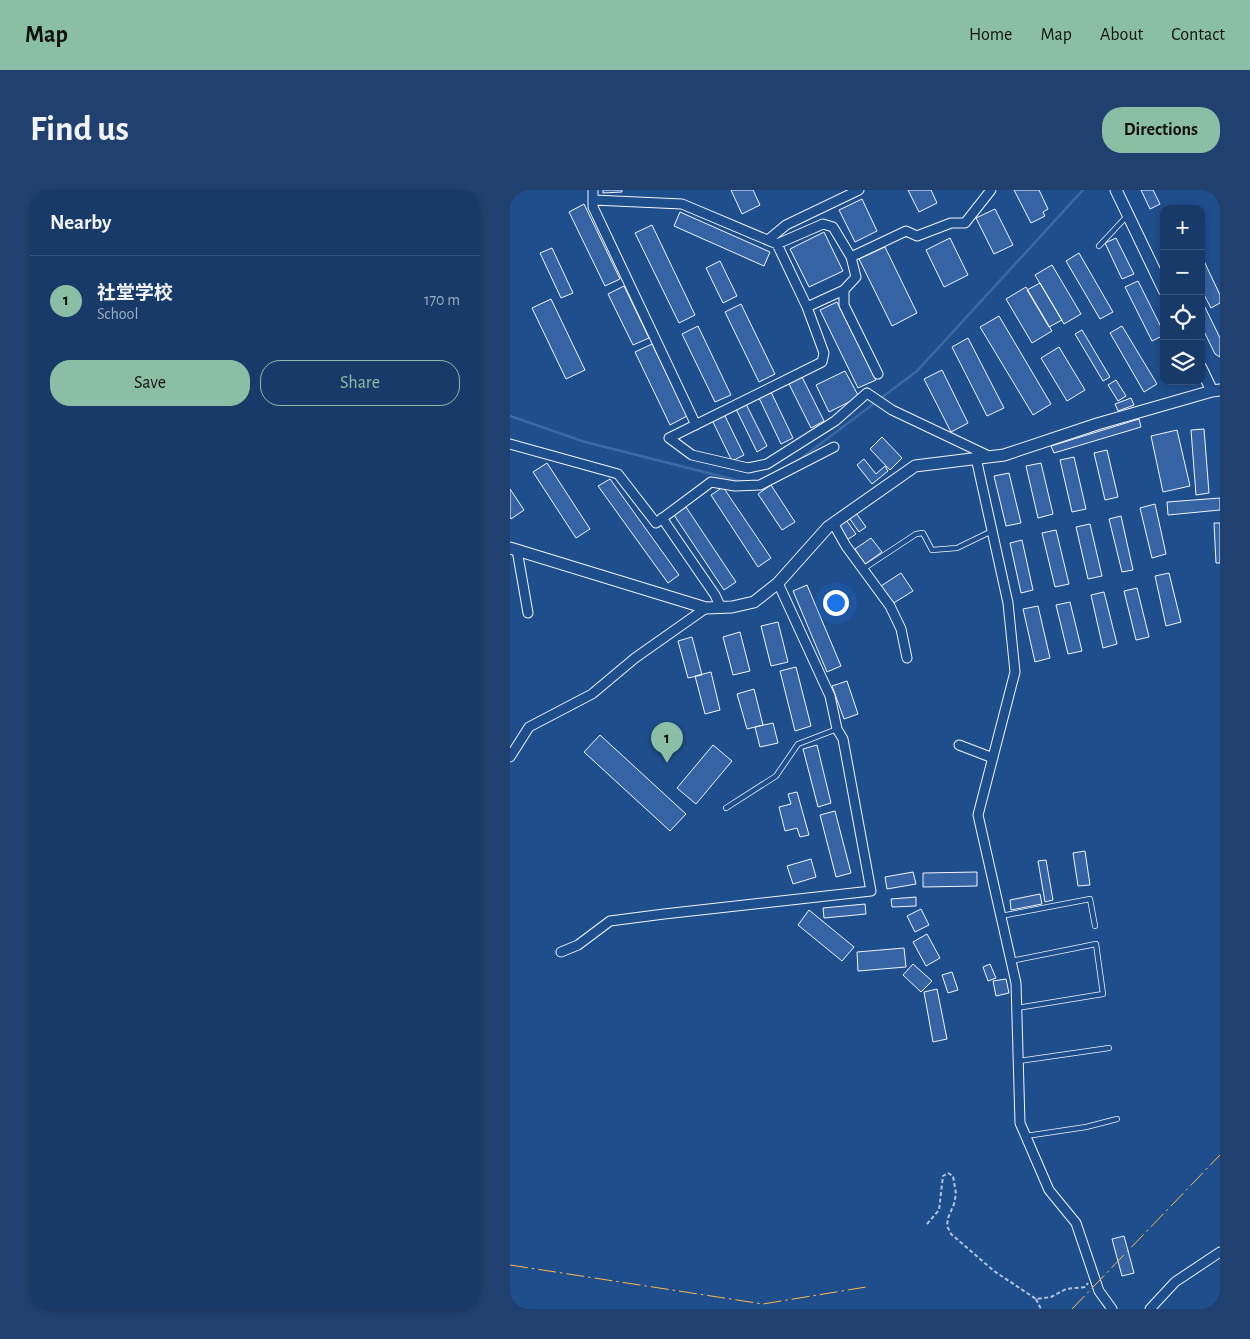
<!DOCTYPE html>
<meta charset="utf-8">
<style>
:root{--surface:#173a69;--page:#20416f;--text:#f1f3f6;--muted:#9eadc0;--line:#36547d;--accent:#8abfa5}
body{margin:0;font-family:"Alegreya Sans","Noto Sans SC",sans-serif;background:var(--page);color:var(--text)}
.controls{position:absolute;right:15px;top:15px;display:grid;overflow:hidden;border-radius:10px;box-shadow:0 2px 8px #0003}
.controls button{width:45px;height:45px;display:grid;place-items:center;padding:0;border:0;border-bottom:1px solid var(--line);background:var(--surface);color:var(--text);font:25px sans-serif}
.you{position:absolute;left:325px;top:412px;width:18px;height:18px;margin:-12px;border:4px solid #fff;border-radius:50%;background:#1a73e8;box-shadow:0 0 0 8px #1a73e833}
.badge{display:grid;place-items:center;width:32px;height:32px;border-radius:50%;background:var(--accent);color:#111;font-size:16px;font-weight:700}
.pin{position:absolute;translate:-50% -41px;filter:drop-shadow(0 1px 2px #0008)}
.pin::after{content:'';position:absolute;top:26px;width:18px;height:15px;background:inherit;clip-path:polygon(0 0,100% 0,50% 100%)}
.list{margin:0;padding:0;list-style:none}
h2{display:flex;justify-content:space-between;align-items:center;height:65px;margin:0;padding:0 20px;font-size:21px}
h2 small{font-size:16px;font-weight:400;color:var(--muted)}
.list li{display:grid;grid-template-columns:32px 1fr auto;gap:15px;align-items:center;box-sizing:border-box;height:90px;padding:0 20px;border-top:1px solid var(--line)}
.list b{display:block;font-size:19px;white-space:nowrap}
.list p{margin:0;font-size:16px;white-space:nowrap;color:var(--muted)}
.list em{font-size:16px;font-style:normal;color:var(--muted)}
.actions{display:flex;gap:10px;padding:15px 20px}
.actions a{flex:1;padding:11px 0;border:1px solid var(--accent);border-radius:20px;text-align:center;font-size:18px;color:var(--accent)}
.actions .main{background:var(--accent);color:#111}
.icon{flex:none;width:28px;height:28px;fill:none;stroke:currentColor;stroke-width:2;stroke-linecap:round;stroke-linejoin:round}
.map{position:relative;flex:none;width:710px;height:1119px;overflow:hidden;border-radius:20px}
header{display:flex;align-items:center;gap:30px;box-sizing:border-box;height:70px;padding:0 25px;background:var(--accent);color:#111}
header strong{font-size:24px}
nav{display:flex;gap:28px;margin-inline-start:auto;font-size:18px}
.intro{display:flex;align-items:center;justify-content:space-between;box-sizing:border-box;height:120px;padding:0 30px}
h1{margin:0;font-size:35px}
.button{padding:12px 22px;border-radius:20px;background:var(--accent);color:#111;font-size:18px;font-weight:700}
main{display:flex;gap:30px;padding:0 30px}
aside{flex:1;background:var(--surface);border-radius:20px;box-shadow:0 2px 8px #0003}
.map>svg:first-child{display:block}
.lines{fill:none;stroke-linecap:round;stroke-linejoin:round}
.stream{stroke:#3b69a3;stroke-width:2.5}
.building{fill:#3563a3;stroke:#f2f6ff}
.lane-casing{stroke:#f2f6ff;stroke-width:6}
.street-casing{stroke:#f2f6ff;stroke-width:11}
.secondary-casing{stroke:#f2f6ff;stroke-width:13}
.path{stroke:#b3c4dc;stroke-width:2;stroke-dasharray:4 2.5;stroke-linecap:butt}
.lane{stroke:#1f4e8c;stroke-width:4.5}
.street{stroke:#1f4e8c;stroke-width:9}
.secondary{stroke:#1f4e8c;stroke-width:11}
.power{stroke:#ffb74d;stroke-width:1;stroke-dasharray:18 4 2.5 4;stroke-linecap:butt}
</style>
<header>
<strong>Map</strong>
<nav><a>Home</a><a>Map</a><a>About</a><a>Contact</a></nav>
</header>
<div class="intro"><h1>Find us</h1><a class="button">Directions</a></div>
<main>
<aside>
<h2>Nearby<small></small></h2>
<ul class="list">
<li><span class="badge">1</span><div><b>社堂学校</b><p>School</p></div><em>170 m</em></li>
</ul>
<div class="actions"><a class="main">Save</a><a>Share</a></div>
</aside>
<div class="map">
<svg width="710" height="1119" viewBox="0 0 710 1119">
<rect width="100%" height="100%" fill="#1f4e8c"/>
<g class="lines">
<path class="stream" d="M371,208l36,-27 166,-181
M0,226l75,26 159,40
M285,273l81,-61"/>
</g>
<path class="building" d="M93,0h19v2l-19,1z
M221,0h22l7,15 -18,9z
M398,0h23l6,13 -18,9z
M504,0h25l9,19 -5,3 2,4 -14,7z
M631,0h12l7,14 -10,5z
M352,9l15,32 -22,11 -16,-32z
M74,14l36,75 -15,7 -36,-74z
M485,19l18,36 -19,9 -18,-36z
M170,22l90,40 -6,14 -90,-40z
M142,35l43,90 -16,8 -44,-90z
M314,42l19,39 -34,16 -19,-38z
M440,48l18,37 -24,12 -18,-37z
M606,48l18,36 -12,5 -17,-36z
M375,57l32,66 -25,13 -33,-67z
M42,58l21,45 -12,5 -21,-45z
M569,63l34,59 -13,7 -34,-58z
M210,71l17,35 -14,7 -17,-35z
M694,71l16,34v8l-9,5 -10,-19v-27z
M542,75l29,49 -17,10 -29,-49z
M628,91l26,52v2l-12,6 -27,-54z
M530,93l22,37 -13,7 -22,-37z
M114,96l25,52 -16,7 -25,-51z
M516,97l26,44 -20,12 -26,-44z
M41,109l34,71 -19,9 -34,-71z
M691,109l19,39v19l-5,-3 -14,-29z
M327,112l39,78 -18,8 -38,-78z
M231,114l34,70 -16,8 -34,-70z
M489,126l52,88 -18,11 -53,-88z
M188,136l33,69 -16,7 -33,-68z
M612,136l35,58 -13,8 -34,-59z
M572,140l28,47 -7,4 -28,-47z
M458,148l36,70 -17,8 -35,-69z
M142,154l35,72 -17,9 -35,-73z
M549,157l26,43 -18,11 -26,-43z
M432,180l26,53 -17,9 -27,-53z
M335,181l14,26 -30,15 -13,-27z
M292,187l22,44 -13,7 -22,-44z
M606,190l10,16 -8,5 -10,-16z
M261,202l22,46 -12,6 -22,-46z
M621,208l3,7 -16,6 -3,-7z
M236,214l21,42 -10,6 -21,-43z
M214,224l20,41 -12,6 -20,-41z
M629,229l2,8 -87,26 -3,-7z
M694,239l5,64 -13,2 -5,-65z
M667,240l13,56 -27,6 -12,-56z
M372,247l20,21 -12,12 -20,-21z
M597,260l11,47 -13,3 -11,-47z
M564,267l12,52 -14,3 -12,-52z
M354,269l12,15 9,-8 3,5 -16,13 -15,-19z
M37,273l43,66 -14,9 -43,-66z
M531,273l12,51 -15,4 -12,-52z
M499,283l12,50 -15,3 -12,-50z
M100,289l69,96 -11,8 -70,-97z
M261,295l24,37 -13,8 -24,-36z
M213,297l48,71 -13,9 -47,-72z
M0,299l14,21 -13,9 -1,-2z
M710,308v12l-52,5 -1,-13z
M645,314l11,50 -14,4 -12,-50z
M176,317l50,75 -12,8 -50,-75z
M344,320l12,17 -7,5 -12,-17z
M611,326l12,54 -11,2 -13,-53z
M334,327l12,17 -9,6 -11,-17z
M704,333h6v40h-4z
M580,334l12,52 -14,3 -12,-52z
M546,340l13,54 -14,3 -13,-54z
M361,348l11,14 -17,12 -10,-15z
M512,350l11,50 -12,3 -11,-50z
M391,383l12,18 -21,13 -11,-18z
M659,383l12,49 -15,4 -11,-50z
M297,395l34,81 -14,6 -34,-81z
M627,398l12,49 -13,3 -12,-49z
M594,402l13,52 -14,4 -12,-53z
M560,412l12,49 -14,3 -12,-49z
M528,416l12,52 -15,4 -12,-53z
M268,432l10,40 -17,4 -10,-40z
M230,442l10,39 -17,4 -10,-38z
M182,447l10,38 -14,3 -10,-37z
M286,477l15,59 -16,5 -15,-60z
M201,482l9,38 -15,4 -10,-38z
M337,491l11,33 -14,5 -12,-33z
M244,499l9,36 -16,4 -10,-35z
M263,533l5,20 -18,4 -5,-20z
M90,545l86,79 -16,17 -86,-79z
M203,555l19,16 -36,43 -19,-16z
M307,555l14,58 -13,4 -15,-58z
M287,602l12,43 -9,2 -3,-9 -12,3 -6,-24 12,-3 -3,-10z
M325,621l16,62 -15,4 -16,-62z
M575,661l5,34 -12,1 -5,-33z
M301,669l5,18 -23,7 -6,-18z
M536,670l7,40 -8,2 -7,-41z
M403,682l3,12 -29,5 -2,-12z
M467,682v14l-54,1v-14z
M530,704l2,10 -31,6 -1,-10z
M406,707v9l-24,1 -1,-8z
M355,714l1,10 -42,4 -1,-10z
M411,719l8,16 -14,7 -8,-16z
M299,720l45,37 -12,14 -44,-36z
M417,744l13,24 -14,8 -13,-24z
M394,758l2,19 -48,4 -1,-19z
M403,774l19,17 -11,11 -18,-17z
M480,774l6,14 -8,3 -5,-14z
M442,782l6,18 -10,3 -6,-18z
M496,789l3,14 -13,3 -3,-15z
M427,799l10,50 -14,3 -9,-50z
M614,1046l10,37 -12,3 -10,-37z"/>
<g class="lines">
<g class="lane-casing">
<path id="lane" d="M589,56l28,-30
M353,379l53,-35 7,-1 9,17 25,-2 35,-17
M216,618l50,-32 22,-32 39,-15
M491,726l89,-17 5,27
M501,771l85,-17 7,50 -86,14
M509,871l90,-13
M516,946l60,-9 31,-8"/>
</g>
<g class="street-casing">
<path id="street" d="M83,10v-10
M258,50l18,-15 73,-35
M267,54l46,-20 10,3 18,30
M334,100l-37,17 17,46 -2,9 -153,76 23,17 56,13 19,-4 68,-43 32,-28 25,17 99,47
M368,184l-34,-69v-15l12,-13 -5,-20 55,-26 11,5 34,-13h14l26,-33
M186,235l-103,-218v-7l89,4 95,40 30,63
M0,254l108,30 38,49 55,-41 24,4 25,-1 74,-38
M466,268l32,145 7,69 -37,143 38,168 4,140 29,67 27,33 23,68 13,18
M152,328l53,77 6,13
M323,333l13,23 44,60 11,23 6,29
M7,360l11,63
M449,555l34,13
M0,567l19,-30 63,-33 43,-36 71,-50
M51,762l17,-7 32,-24 54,-7 207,-23 -28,-152 -6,-10 -7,-33 -52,-113
M640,1119l25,-27 45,-30"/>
</g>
<g class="secondary-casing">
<path id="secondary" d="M606,0l48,100
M691,178l11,23 8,-1
M0,358l196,60 26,-1 22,-5 24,-19 50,-56 87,-61 89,-11 93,-31 115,-33"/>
</g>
<path class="path" d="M417,1034l12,-14 4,-34 5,-3 5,3 3,18 -2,10 -6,14 -1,8 4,8 43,37 42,28 15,-2 15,-8 19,-2 3,-4
M526,1109l5,10"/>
<use href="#lane" class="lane"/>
<use href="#street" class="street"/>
<use href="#secondary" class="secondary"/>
<path class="power" d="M0,1075l253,39 103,-17
M562,1119l148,-154"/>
</g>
</svg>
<div class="controls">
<button>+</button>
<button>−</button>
<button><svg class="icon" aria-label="locate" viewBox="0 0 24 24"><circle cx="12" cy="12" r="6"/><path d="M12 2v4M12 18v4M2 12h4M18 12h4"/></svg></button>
<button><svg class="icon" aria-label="layers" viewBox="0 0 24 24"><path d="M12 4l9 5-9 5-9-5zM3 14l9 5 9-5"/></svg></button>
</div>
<div class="you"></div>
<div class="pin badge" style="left:157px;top:573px">1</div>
</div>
</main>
